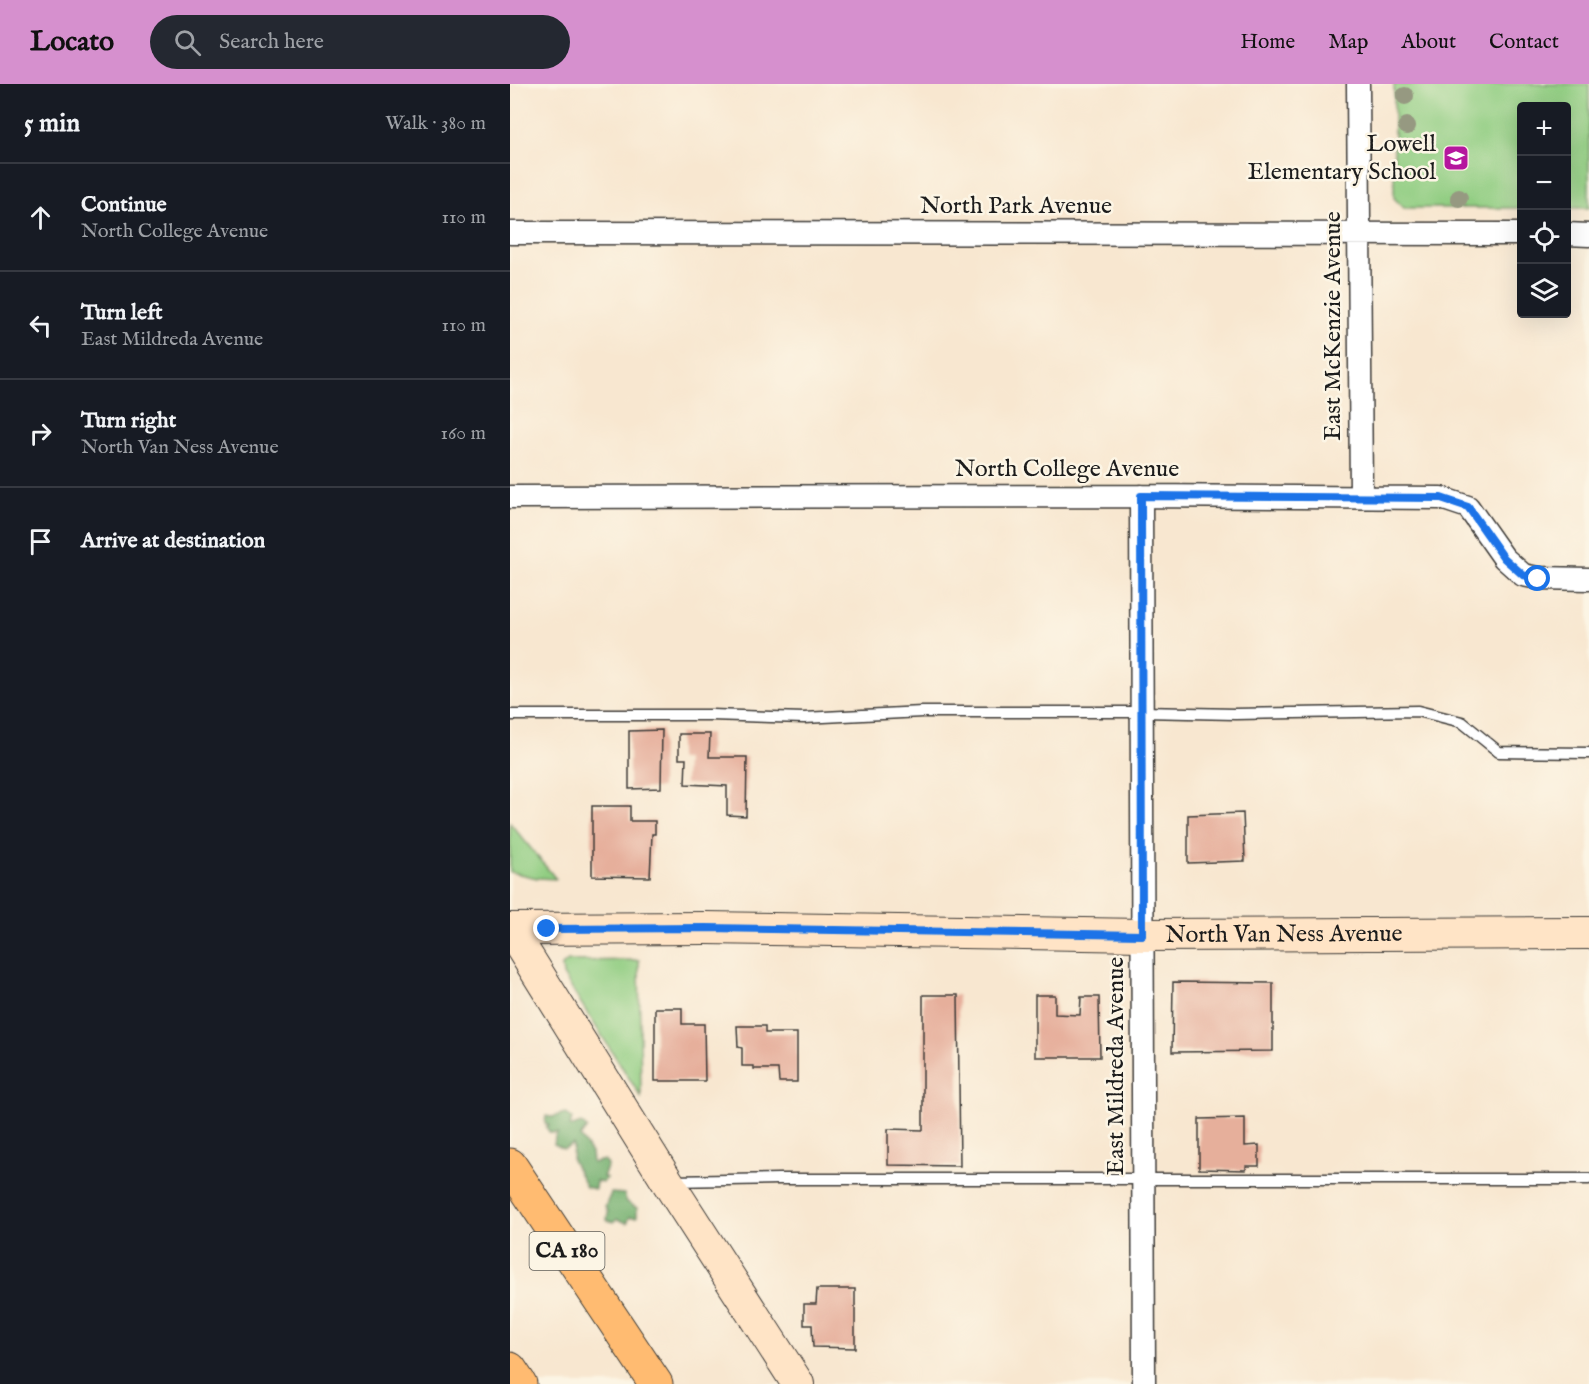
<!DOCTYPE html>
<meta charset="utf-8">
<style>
:root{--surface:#171b24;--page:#242831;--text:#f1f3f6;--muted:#9ea1a6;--line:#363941;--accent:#d690ce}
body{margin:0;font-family:"IM FELL English",serif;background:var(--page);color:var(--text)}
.controls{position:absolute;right:18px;top:18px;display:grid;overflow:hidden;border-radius:6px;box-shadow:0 6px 24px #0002}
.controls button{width:54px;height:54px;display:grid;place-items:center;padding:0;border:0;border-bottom:2px solid var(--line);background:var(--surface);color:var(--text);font:30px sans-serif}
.stop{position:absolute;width:18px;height:18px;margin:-14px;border:4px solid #1a73e8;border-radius:50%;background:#fff}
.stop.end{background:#1a73e8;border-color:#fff;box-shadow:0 2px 6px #0008}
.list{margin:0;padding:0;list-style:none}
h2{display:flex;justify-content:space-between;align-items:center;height:78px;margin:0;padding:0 24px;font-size:26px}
h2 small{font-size:20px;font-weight:400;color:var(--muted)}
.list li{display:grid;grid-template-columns:39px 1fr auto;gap:18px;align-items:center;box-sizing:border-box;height:108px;padding:0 24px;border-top:2px solid var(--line)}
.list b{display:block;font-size:22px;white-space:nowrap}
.list p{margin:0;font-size:20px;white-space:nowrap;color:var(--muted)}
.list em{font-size:20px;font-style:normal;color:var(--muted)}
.icon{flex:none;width:33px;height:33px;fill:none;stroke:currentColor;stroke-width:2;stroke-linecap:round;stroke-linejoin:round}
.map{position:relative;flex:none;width:1079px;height:1300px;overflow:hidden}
header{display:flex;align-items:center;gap:36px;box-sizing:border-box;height:84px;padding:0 30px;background:var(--accent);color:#111}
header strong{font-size:28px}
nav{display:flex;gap:33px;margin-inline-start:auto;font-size:21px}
.search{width:420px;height:54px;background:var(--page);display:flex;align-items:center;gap:15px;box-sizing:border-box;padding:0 21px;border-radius:33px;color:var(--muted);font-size:22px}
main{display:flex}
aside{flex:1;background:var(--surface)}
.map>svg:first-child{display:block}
.green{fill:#91cd82;stroke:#56744f;stroke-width:1.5}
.forest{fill:#74b070;stroke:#486646;stroke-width:1.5}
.building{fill:#e6af9b}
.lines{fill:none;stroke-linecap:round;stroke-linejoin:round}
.service-casing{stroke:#3d3a37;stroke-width:13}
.minor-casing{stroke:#3d3a37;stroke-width:25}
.secondary-casing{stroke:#3d3a37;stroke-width:34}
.motorway-casing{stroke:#3d3a37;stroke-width:35}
.service{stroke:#fff;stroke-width:10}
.minor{stroke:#fff;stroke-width:22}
.secondary{stroke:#ffe4c6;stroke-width:32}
.motorway{stroke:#ffbb71;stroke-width:33}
.tree{fill:#969981}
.route{stroke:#1a73e8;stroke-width:8}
.labels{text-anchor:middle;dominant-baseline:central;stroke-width:5;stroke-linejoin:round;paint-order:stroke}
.shield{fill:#fcf5e5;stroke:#5f5d58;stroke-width:1.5}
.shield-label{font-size:22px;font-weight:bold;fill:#1c1c1c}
.poi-label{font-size:24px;fill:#1c1c1c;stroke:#fcf5e5;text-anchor:end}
.street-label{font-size:24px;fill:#1c1c1c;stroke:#fcf5e5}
</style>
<header>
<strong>Locato</strong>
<div class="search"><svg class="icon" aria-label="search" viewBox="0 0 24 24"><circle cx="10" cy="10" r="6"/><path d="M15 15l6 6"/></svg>Search here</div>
<nav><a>Home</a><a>Map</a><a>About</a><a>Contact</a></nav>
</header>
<main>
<aside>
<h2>5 min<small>Walk · 380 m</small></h2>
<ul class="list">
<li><svg class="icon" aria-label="ahead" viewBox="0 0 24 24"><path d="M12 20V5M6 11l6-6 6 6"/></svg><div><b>Continue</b><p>North College Avenue</p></div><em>110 m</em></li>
<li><svg class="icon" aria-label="left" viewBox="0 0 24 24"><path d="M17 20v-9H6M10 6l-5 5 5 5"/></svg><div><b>Turn left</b><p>East Mildreda Avenue</p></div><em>110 m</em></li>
<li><svg class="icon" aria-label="right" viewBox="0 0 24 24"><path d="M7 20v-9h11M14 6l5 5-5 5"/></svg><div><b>Turn right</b><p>North Van Ness Avenue</p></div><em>160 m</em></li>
<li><svg class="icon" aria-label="arrive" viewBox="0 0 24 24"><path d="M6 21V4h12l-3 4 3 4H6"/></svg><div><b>Arrive at destination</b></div></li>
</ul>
</aside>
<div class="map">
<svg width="1079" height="1300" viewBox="0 0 1079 1300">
<rect width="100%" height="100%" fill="#fcf5e5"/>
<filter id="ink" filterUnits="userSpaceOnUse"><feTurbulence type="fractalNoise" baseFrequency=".0167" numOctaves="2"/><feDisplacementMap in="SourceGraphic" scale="12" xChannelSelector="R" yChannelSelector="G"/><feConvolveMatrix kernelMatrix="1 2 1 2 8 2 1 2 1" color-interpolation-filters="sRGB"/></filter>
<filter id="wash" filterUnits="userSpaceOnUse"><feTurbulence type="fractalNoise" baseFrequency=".008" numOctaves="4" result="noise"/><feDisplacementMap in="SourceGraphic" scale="24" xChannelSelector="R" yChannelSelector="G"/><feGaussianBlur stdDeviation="1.35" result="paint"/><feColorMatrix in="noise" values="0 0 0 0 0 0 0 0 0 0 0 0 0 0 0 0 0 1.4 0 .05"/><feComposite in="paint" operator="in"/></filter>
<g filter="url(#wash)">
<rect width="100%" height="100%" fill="#f8e7d0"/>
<path class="green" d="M884,0h195v124h-22l-1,-102h-45v102h-117l-10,-10z
M0,739l46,56 -19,-1 -27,-6z
M129,876l2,137 -78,-122 -1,-9 6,-5z"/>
<path class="forest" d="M55,1029l7,5 -2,9 11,-4 6,5 -7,9 11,16 1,10 12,-3 4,5 -5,12 4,1 -5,5 -6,-2 -1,8 -9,-2 -14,-27 1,-16 -9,5 -10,-5 1,-7 3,-4h-8l-4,-6 3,-2 -4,-2 1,-7 6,1z
M101,1109l13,1 3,8 10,6v9h-7l-3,6 -10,-4 -4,3 -6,-2 1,-8 -3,-5z"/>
<g id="blocks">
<path class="building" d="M152,646l-1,58 -32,1v-58z
M169,650h31l-1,23h38l-1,59 -19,-1v-29l-42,-2 1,-25h-7z
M82,722h38v15h25v13h-3l-2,43 -58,-1z
M733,729l2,48 -57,2v-48z
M663,898l100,1v68l-101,1z
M413,911h35l2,171 -72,-1v-36l35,1z
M525,911h20v19l25,1 1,-18h18l1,60h-65z
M145,924h27v16h22l1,57h-50z
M227,942h28v7h32v49h-18l-1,-13h-24v-3h-12v-18l-4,-1z
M735,1034v28l14,-1v21h-13v4l-47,-1v-50z
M307,1205h38v59l-42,-1 -1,-22h-8v-21h12z"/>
</g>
</g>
<g filter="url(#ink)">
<use href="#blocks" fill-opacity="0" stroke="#3d3a37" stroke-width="1.5"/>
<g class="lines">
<g class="service-casing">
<path id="service" d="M0,631h201l93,3 118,-6h220l93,2 183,-3 44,11 37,30 90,1
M161,1097l108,-2h810"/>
</g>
<g class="minor-casing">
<path id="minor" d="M848,0l3,413
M0,149l1011,1
M1056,150l23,1
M631,412l3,888
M0,413l631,-1 300,2 27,9 36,51 19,17 15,3 51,1"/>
</g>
<g class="secondary-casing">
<g id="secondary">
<path id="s1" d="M0,845l196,-1 436,7 447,-2"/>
<path d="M0,845l157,252 131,203"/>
</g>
</g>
<g class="motorway-casing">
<path id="motorway" d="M0,1081l146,219
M0,1285l10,15"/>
</g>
<use href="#service" class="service"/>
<use href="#minor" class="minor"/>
<use href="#secondary" class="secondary"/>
<use href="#motorway" class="motorway"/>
</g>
<g class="tree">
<circle cx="895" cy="12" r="9"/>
<circle cx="897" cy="42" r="9"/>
<circle cx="949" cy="114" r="9"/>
</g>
</g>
<g class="lines" filter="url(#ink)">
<path class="route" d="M37,845l159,-1 436,7 -1,-439 300,2 27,9 36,51 19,17 15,4"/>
</g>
<defs>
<g id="school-square" transform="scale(1.35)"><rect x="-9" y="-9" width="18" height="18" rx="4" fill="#b5179e" stroke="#fcf5e5"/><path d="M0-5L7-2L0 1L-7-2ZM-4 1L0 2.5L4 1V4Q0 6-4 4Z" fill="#fff"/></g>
</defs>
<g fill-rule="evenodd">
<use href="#school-square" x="946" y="74"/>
</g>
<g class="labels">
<rect class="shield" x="19.5" y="1148" width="75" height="38" rx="4.5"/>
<g class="shield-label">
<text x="57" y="1167">CA 180</text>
</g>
<g class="poi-label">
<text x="926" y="60">Lowell<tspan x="926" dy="28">Elementary School</tspan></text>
</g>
<g class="street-label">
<text x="506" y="122">North Park Avenue</text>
<text transform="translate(823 242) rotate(-90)">East McKenzie Avenue</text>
<text x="557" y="385">North College Avenue</text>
<text stroke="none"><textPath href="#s1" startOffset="774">North Van Ness Avenue</textPath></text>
<text transform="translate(606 982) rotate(-90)">East Mildreda Avenue</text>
</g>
</g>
</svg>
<div class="controls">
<button>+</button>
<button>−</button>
<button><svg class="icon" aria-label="locate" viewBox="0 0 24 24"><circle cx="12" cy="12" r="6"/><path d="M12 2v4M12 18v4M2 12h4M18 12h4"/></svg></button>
<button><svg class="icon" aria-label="layers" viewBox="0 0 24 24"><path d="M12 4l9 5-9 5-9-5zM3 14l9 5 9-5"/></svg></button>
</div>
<div class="stop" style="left:1028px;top:495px"></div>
<div class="stop end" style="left:37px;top:845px"></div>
</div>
</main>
